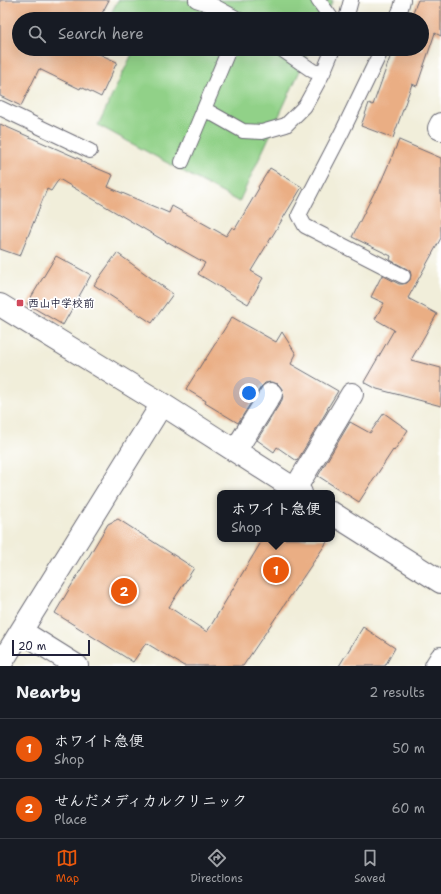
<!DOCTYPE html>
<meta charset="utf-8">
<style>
:root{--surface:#171b24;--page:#20242c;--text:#f1f3f6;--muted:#9ea1a6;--line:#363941;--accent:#ea580c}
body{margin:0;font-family:"Shantell Sans","Klee One",sans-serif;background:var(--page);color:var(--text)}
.scale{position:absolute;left:12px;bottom:10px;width:78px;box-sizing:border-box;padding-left:4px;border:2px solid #22223b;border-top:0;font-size:11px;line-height:14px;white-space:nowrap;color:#22223b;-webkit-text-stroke:3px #fff;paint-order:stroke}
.you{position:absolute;left:249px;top:393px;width:14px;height:14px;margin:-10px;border:3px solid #fff;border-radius:50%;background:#1a73e8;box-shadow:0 0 0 6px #1a73e833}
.badge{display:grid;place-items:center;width:26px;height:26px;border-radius:50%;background:var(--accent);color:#fff;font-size:13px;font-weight:700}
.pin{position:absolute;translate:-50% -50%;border:2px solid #fff;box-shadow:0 1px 4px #0006}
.popup{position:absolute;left:217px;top:490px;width:118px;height:52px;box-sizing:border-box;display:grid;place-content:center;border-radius:8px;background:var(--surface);filter:drop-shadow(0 1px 3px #0005);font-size:13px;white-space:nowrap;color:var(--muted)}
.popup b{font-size:15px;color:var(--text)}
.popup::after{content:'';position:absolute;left:50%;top:100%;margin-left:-8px;border:8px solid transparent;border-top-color:var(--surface)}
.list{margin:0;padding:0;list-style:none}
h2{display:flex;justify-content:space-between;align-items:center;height:52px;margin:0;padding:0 16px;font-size:17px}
h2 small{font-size:13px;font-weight:400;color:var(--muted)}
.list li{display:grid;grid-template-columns:26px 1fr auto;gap:12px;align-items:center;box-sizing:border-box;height:60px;padding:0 16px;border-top:1px solid var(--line)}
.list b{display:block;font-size:15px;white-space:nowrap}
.list p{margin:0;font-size:13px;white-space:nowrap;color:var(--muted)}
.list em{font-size:13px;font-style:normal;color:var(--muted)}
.icon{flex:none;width:22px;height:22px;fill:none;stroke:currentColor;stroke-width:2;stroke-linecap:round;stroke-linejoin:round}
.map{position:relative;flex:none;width:441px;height:666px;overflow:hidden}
.search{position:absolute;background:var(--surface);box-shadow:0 4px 16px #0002;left:12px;right:12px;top:12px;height:44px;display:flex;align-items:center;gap:10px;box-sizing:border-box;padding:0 14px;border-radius:22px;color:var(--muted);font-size:15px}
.sheet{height:172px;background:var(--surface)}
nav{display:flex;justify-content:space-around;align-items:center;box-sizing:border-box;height:56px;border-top:1px solid var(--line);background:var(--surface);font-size:11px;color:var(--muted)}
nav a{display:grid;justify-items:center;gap:2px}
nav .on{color:var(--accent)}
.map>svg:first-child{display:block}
.green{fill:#91d188;stroke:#5a7a62}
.building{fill:#eaae84}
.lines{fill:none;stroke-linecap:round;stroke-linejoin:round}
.service-casing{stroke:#6a6973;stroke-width:16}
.minor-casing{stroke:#6a6973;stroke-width:24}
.service{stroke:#fff;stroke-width:14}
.minor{stroke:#fff;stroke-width:22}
.poi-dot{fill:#d1495b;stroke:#fff;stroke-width:1.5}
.labels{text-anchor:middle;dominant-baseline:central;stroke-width:3.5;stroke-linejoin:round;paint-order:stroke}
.poi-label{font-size:11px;font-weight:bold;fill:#22223b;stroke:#fff;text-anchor:start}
</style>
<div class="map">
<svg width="441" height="666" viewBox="0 0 441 666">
<rect width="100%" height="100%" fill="#fff"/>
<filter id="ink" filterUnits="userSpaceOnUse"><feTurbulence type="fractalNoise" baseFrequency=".025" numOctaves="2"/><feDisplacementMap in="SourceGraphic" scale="8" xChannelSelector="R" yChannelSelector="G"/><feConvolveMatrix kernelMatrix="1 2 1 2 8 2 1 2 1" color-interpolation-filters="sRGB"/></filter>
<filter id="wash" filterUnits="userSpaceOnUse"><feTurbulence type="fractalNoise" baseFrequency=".012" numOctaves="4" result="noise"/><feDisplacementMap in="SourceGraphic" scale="16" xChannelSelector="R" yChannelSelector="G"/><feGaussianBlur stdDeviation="0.9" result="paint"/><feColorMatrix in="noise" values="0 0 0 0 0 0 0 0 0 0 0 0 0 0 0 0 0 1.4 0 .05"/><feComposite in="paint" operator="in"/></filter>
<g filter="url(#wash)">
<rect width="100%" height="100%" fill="#f1eeda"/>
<path class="green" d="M118,0h215l-9,19h-216z
M128,49h182l-71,153 -141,-77 34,-71z"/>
<g id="blocks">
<path class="building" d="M0,0h109l-10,19h-80v30h69l29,13 -16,35 -20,-10 -1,2 -41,-20 -18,37 -21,-10z
M418,0h23v36l-6,-3 -18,53 -5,-2 -19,54 -32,-12 8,-23 4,2 20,-56h29v-30h-12z
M0,124l82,36v2l31,13 -5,12 61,26 3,-7 54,30 6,-9 3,2 24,-41 -1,-1 12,-19 32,19 -51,84 12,7 -15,26 -50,-30 7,-11 -37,-21v1l-109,-64 -8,12 -4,-2 -27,67 -20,-7z
M399,140l42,18v80l-33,60 29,16 -26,46 30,8v38l-64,-17 -13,-7 30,-52 -19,-11 9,-16 -13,-6 11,-22 17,9h4l4,-1 3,-3 1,-5 -1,-4 -3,-2 -17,-9 1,-4 -39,-19 23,-46h2z
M117,253l56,41 -21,29 -58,-38z
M56,256l35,19 -28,50 -36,-21z
M232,317l44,25 6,-10 14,22 -5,10 47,27 -11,18h1l-31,52 -20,-14 -3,5 -17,-12 25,-40 1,-5 -1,-6 -4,-5 -7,-2 -6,1 -4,4 -23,36 -33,-20 1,-2 -20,-12 18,-29h1z
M384,413l24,17 -14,21 -1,-1 -34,52 -41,-26 32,-54 20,11z
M118,519l76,49 -25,39 38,25 56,-93h66l-86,127h-59l-38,-23 -13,19 -78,-49 53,-89z
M363,627l32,21 -10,18h-46z"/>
</g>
</g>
<g filter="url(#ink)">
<use href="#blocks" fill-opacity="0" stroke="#6a6973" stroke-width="1"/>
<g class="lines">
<g class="service-casing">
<path id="service" d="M196,0l18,6 24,13
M318,0l14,19
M346,19l5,-19
M396,19l5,-11 2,-8
M281,49l32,22 10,2
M382,49l-39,81 -44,85 6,11 98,50
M0,108l90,43
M204,109l39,22 19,1 24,-7 19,-19 18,-33 10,-24
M182,162l47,-113"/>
</g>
<g class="minor-casing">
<path id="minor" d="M441,124l-2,4 2,1
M0,305l162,99 139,89
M235,451l36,-57
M295,489l57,-95
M332,513l109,69
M21,631l56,35
M0,665l162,-261
M436,666l5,-8"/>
</g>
<use href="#service" class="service"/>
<use href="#minor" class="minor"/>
</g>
</g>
<rect class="poi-dot" x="16" y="299" width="8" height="8" rx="2"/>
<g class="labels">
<g class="poi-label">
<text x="28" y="303">西山中学校前</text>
</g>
</g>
</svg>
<div class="scale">20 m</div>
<div class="you"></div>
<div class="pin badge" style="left:276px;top:570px">1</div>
<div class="popup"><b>ホワイト急便</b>Shop</div>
<div class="pin badge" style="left:124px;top:591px">2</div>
<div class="search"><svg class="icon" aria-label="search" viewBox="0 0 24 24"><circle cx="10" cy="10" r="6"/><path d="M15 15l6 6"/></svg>Search here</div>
</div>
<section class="sheet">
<h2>Nearby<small>2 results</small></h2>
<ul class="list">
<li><span class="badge">1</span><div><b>ホワイト急便</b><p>Shop</p></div><em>50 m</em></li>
<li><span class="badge">2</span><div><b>せんだメディカルクリニック</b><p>Place</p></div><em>60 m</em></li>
</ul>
</section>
<nav>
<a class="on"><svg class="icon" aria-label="map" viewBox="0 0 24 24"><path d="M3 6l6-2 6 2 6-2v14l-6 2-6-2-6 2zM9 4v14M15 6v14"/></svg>Map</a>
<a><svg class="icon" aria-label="directions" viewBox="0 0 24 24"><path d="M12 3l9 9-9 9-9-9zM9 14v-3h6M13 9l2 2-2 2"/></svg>Directions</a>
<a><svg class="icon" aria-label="saved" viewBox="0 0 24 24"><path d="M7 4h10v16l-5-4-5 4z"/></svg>Saved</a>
</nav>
